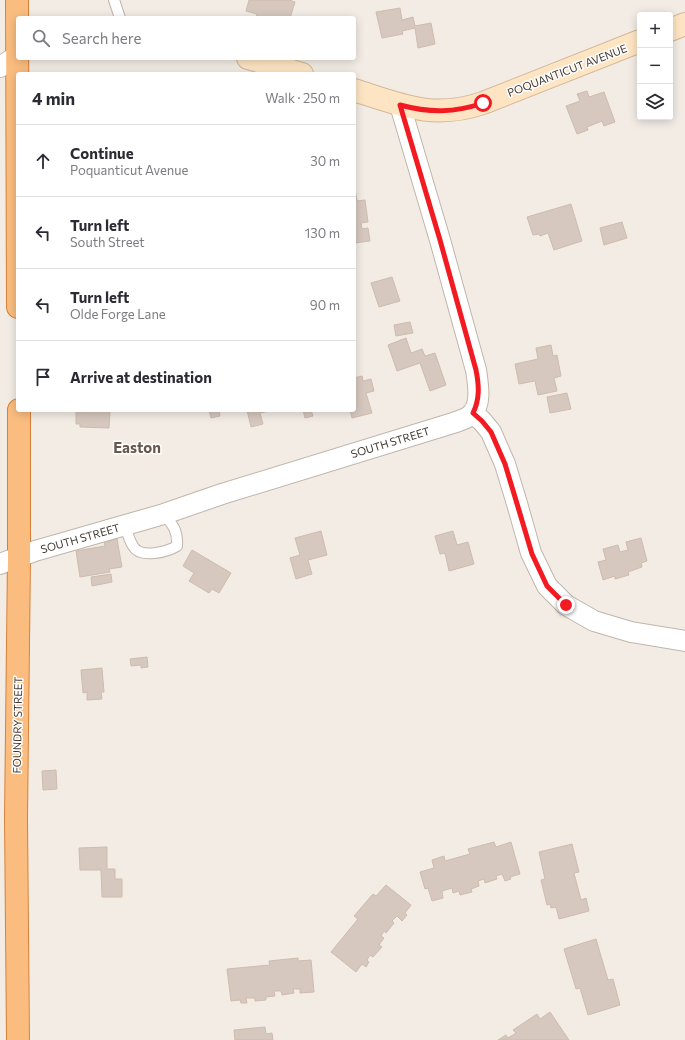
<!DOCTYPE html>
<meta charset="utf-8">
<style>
:root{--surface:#fff;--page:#f7f7f7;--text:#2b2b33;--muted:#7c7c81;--line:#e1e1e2}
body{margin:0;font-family:Commissioner,sans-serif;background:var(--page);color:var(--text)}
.controls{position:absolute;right:12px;top:12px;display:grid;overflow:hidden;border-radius:4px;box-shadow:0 2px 10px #0003}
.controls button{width:36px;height:36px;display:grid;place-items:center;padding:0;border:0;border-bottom:1px solid var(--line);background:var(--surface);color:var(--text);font:20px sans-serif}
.stop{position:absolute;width:12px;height:12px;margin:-9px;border:3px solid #f31b22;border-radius:50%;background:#fff}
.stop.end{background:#f31b22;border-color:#fff;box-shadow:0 1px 4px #0008}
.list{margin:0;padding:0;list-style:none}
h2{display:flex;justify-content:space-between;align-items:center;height:52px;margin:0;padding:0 16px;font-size:17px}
h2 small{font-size:13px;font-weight:400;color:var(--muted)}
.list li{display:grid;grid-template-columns:26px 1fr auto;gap:12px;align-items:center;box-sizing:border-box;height:72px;padding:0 16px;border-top:1px solid var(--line)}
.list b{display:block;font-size:15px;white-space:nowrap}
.list p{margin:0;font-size:13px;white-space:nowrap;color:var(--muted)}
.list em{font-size:13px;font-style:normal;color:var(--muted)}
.icon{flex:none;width:22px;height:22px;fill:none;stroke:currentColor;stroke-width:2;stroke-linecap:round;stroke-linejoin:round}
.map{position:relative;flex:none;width:685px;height:1040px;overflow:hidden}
.search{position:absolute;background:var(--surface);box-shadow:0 2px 10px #0003;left:16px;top:16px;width:340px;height:44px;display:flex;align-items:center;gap:10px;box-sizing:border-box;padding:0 14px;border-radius:4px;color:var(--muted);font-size:15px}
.panel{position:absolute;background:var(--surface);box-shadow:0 2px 10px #0003;left:16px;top:72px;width:340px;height:340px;border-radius:4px}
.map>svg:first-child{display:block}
.building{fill:#d6c8be;stroke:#cebcae}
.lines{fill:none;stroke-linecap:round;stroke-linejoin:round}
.service-casing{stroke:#c0b5ab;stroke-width:12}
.minor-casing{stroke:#c0b5ab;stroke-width:22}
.secondary-casing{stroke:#d4b998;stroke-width:24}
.trunk-casing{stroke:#d88039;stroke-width:24}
.service{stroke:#fff;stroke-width:10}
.minor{stroke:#fff;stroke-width:20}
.secondary{stroke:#fde5c4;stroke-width:22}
.trunk{stroke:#fabd7f;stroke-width:22}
.route{stroke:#f31b22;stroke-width:5}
.labels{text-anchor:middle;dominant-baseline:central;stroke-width:3;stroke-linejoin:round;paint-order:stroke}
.street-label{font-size:11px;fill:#443b35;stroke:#fff}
.district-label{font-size:15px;font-weight:bold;fill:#67574d;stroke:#fff}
</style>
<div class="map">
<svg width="685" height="1040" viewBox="0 0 685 1040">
<rect width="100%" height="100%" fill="#f2ece5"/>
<path class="building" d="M249,0h40l6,2 -5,16h-34l1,-4 -11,-3z
M400,8l2,12 11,-3 2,9 16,-3 4,21 -17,4 -3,-20 -13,3 1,3 -21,4 -6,-26z
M587,91l2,6 15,-5 11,30 -11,4 -2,-5 -15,6 1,3 -11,4 -11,-28 14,-5 -3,-7z
M354,188h1l2,13 8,-1 3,22 -7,1 1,6 6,-1 2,13 -16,2z
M571,204l11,37 -28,9 -6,-17 -8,3 -1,-2 -6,1 -6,-18z
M622,222l5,16 -23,7 -4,-17z
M392,277l8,24 -21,6 -8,-24z
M410,322l3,11 -17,3 -2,-11z
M406,338l5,15 11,-4 3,7 10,-3 11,32 -16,6 -10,-28 -23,8 -9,-26z
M551,345l2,11 4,-1 4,21 -7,2 3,13 -19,4 -3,-14 -16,3 -4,-20 23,-5 -2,-11z
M362,376l1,5 8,-2 3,12 -8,2 6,20 -20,5 -2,-8h4v-32z
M567,393l4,16 -21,4 -3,-16z
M76,410h34l-1,18 -29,-1v-3h-4z
M209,410h10l1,6 -9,2z
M247,410h26l-13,3 3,11 -12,3z
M303,410h8l2,6 -8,2z
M321,531l6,24 -19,5 4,14 -16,5 -6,-21 10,-3 -5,-17z
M453,531l4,14 11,-3 6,22 -25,7 -4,-18 -5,1 -5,-18z
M641,538l6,23 -6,2 1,4 -14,5 1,3 -14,4v-3l-12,4 -5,-18 8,-2 -3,-11 15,-4 2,7 8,-2 -2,-8z
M117,539l5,28 -13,2 1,3 -30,5 -4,-26 29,-5 -1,-5z
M192,550l39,23 -12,20 -7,-4 -3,4 -20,-12 5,-8 -11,-7z
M111,574l1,8 -20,4 -1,-9z
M147,657l1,10 -7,1v-3l-10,1 -1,-7z
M102,668l2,24h-3l1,7 -15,1v-8l-4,1 -2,-23z
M56,770l1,19 -14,1 -1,-19z
M494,842l2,5 15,-5 9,32 -10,3 1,2 -6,2 -3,-7 -6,2 1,3 -12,4 -1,-4 -6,2 1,5 -8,3 1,3 -12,3 -1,-4 -6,2 -1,-5 -10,3 1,7 -11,3 -4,-13 -3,1 -5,-17 14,-4 -2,-8 12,-4 1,5 25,-7 -2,-5z
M572,844l7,28 -5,1 7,27 5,-2 3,13 -30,8 -3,-12 -5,1 -1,-4 -3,1 -6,-25 4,-1 -6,-27z
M107,847v22h8v10h7v18h-20l-1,-27h-21l-1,-22z
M386,885l25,20 -6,8 2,2 -5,6 -5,-5 -5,5 2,2 -8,10 -2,-2 -3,5 3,2 -5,7 3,2 -9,10 -3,-2 -3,5 2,2 -3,5 -4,-3 -6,8 -25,-20 27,-33 -4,-3 19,-22 3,2z
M596,939l12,41 5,-1 7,26 -32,10 -8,-27 -4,1 -12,-40z
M298,958v3l13,-1 3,32 -14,1v-4h-7l1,4 -12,2 -1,-4h-7l1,5 -9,1v3l-11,1v-3h-9l1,5h-6l-1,-3 -9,1 -4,-32 43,-4 -1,-4z
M550,1012l19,28h-71l8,-5 2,3 8,-5 -3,-3 24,-16 3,5z
M265,1027l1,7 6,-1 1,7h-38l-1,-10z"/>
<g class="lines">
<g class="service-casing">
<path id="service" d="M114,0l6,18
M125,525c2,7 4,15 8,21 7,13 34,6 44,0 1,-15 -4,-21 -13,-32"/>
</g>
<g class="minor-casing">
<path id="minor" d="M0,67l17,-11
M473,413l9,8 9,11 14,32 13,43 13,46 16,33 19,19 28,16 37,11 54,9
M0,564l35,-13 129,-37 58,-20 231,-71c5,-2 10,-3 15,-6 15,-9 10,-33 8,-47l-36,-130 -40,-135"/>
</g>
<g class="secondary-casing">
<path id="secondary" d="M670,30l15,-6
M248,58l54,16
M354,90c47,15 79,30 129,13l157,-62"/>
</g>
<g class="trunk-casing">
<path id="trunk" d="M17,0l1,307
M18,1040l-2,-222 3,-261v-147"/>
</g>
<use href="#service" class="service"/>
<use href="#minor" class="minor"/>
<use href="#secondary" class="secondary"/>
<use href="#trunk" class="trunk"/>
</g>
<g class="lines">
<path class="route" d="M483,103c-29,10 -53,10 -83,2l40,135 36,130c3,15 4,29 -3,43l9,8 9,11 14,32 13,43 14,47 15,32 19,19"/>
</g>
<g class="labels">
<g class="street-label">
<text transform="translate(567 70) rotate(-21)">POQUANTICUT AVENUE</text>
<text transform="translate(390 442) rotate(-17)">SOUTH STREET</text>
<text transform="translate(80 538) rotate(-16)">SOUTH STREET</text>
<text transform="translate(17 725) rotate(-89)">FOUNDRY STREET</text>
</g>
<g class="district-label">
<text x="137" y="447">Easton</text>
</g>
</g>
</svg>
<div class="controls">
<button>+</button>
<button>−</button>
<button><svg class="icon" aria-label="layers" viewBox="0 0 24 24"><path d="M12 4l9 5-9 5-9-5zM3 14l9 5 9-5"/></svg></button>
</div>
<div class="stop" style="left:483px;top:103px"></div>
<div class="stop end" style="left:566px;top:605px"></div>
<div class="search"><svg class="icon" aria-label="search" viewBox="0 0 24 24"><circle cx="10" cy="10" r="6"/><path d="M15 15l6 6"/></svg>Search here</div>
<section class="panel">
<h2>4 min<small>Walk · 250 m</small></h2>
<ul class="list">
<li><svg class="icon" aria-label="ahead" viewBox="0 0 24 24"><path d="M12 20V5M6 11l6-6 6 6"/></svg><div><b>Continue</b><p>Poquanticut Avenue</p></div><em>30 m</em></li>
<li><svg class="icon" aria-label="left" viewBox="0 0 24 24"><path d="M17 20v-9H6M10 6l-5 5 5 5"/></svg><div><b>Turn left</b><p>South Street</p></div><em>130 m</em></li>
<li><svg class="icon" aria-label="left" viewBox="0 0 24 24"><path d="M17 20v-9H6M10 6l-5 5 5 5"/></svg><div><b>Turn left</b><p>Olde Forge Lane</p></div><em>90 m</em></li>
<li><svg class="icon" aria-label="arrive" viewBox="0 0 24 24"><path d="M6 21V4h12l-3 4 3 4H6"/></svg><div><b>Arrive at destination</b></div></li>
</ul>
</section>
</div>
